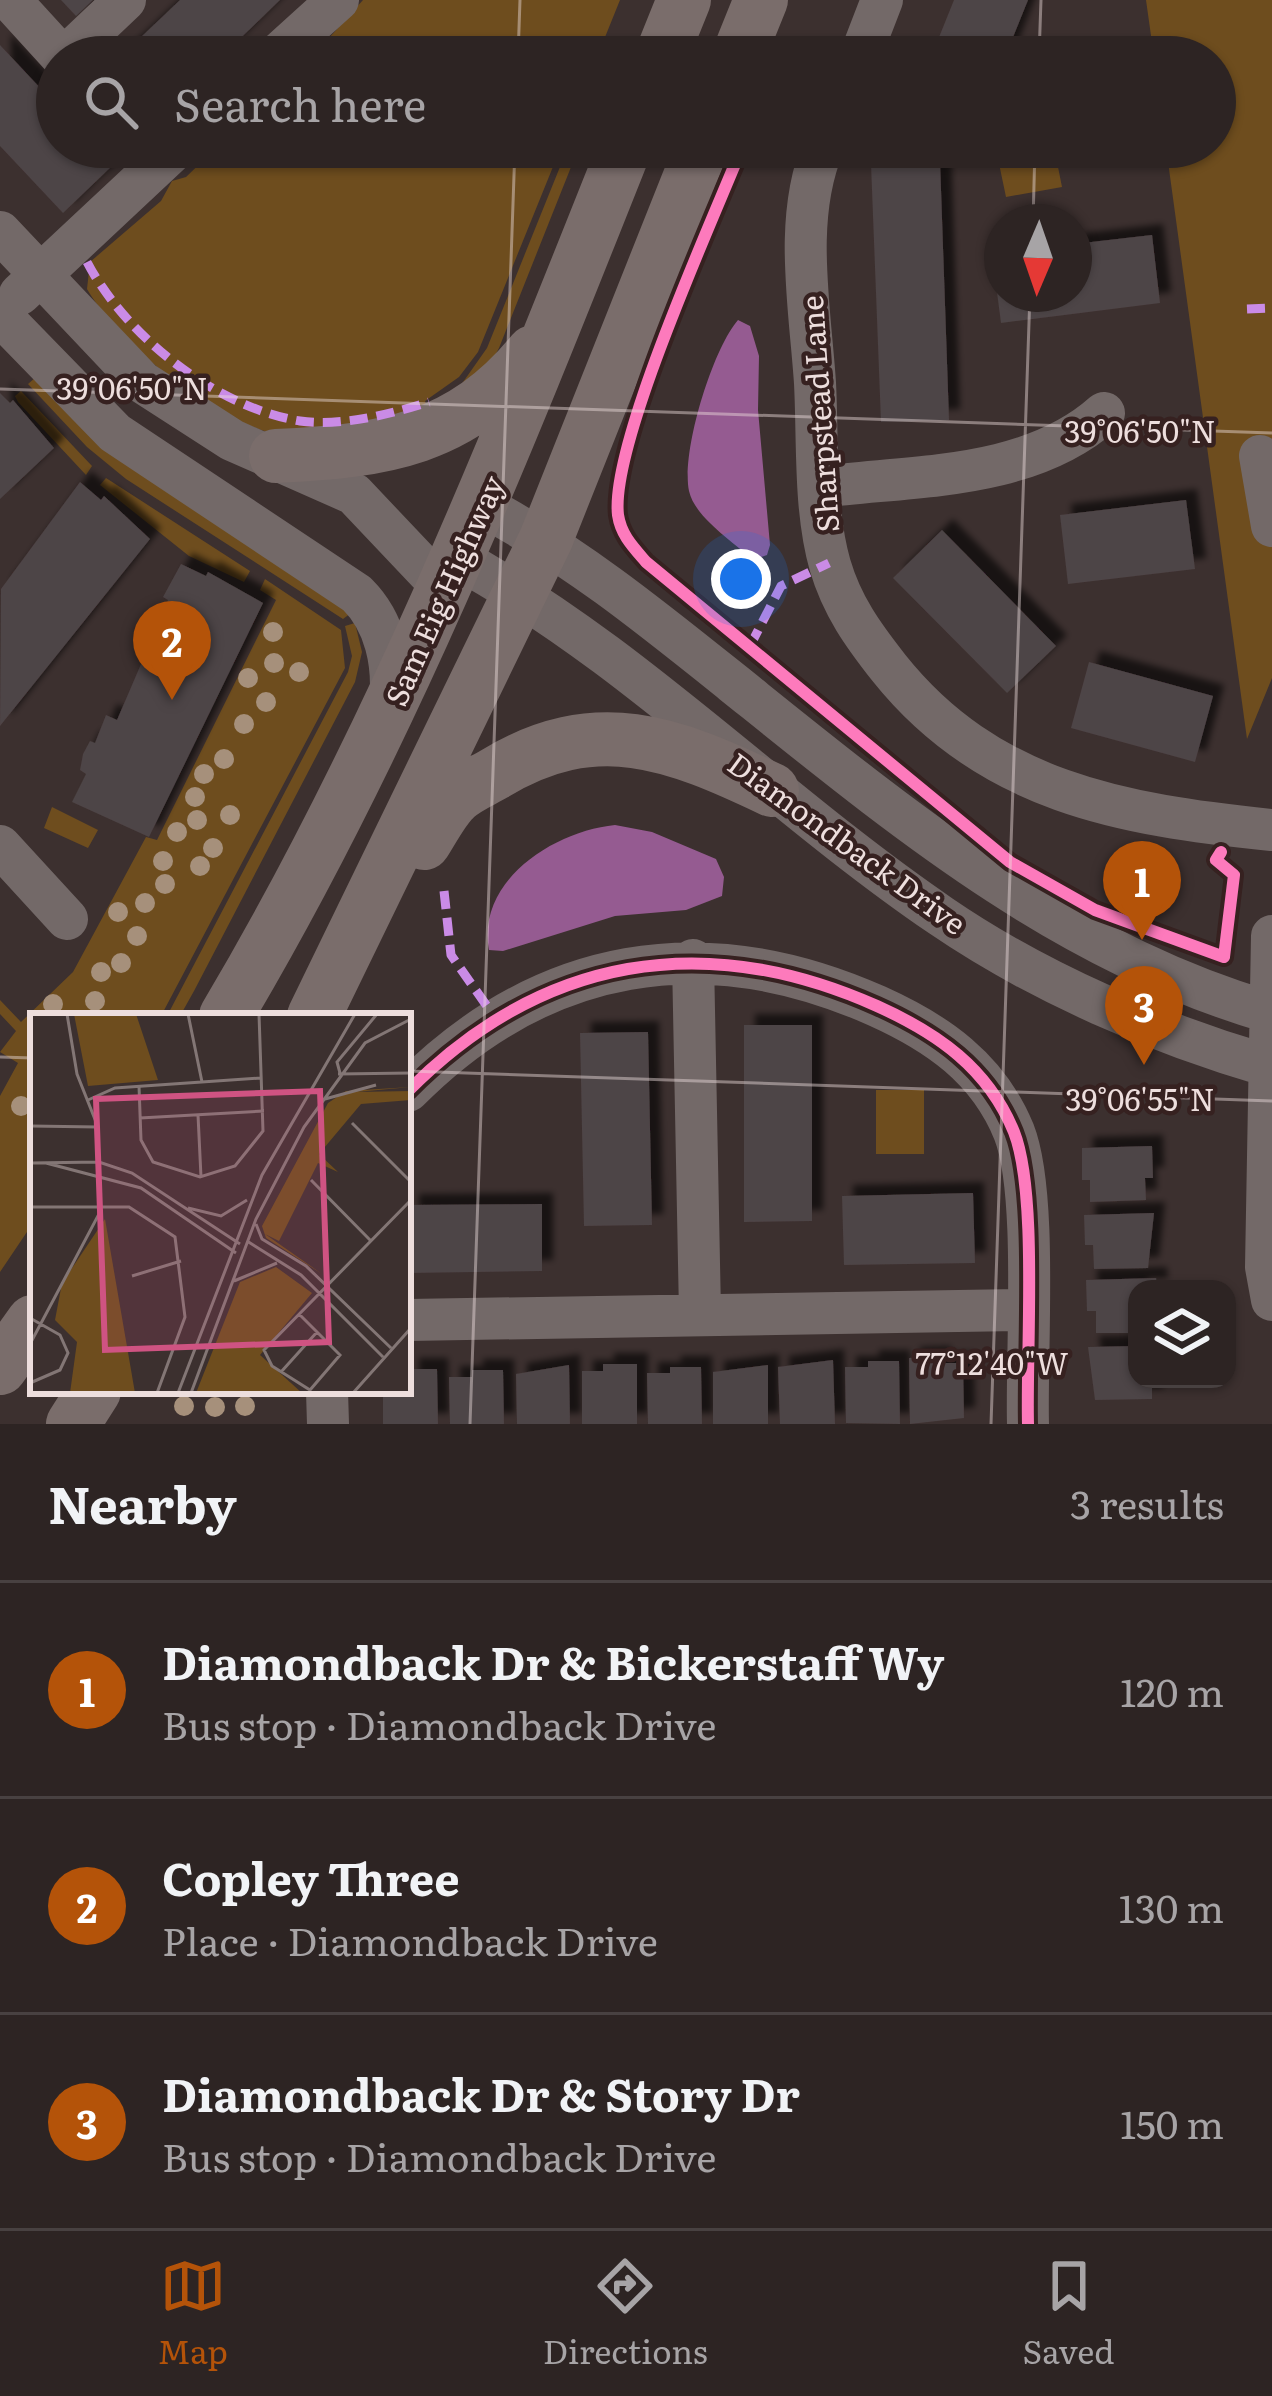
<!DOCTYPE html>
<meta charset="utf-8">
<style>
:root{--surface:#2d2423;--page:#393030;--text:#f1f3f6;--muted:#a7a4a6;--line:#484141;--accent:#b45309}
body{margin:0;font-family:Literata,serif;background:var(--page);color:var(--text)}
.controls{position:absolute;right:36px;bottom:36px;display:grid;overflow:hidden;border-radius:24px;box-shadow:0 3px 9px #0004}
.controls button{width:108px;height:108px;display:grid;place-items:center;padding:0;border:0;border-bottom:3px solid var(--line);background:var(--surface);color:var(--text);font:60px sans-serif}
.compass{position:absolute;left:984px;top:204px;width:108px;height:108px;border-radius:50%;background:var(--surface);box-shadow:0 3px 9px #0004;rotate:182deg}
.you{position:absolute;left:741px;top:579px;width:42px;height:42px;margin:-30px;border:9px solid #fff;border-radius:50%;background:#1a73e8;box-shadow:0 0 0 18px #1a73e833}
.badge{display:grid;place-items:center;width:78px;height:78px;border-radius:50%;background:var(--accent);color:#fff;font-size:39px;font-weight:700}
.pin{position:absolute;translate:-50% -99px;filter:drop-shadow(0 3px 6px #0008)}
.pin::after{content:'';position:absolute;top:63px;width:42px;height:36px;background:inherit;clip-path:polygon(0 0,100% 0,50% 100%)}
.list{margin:0;padding:0;list-style:none}
h2{display:flex;justify-content:space-between;align-items:center;height:156px;margin:0;padding:0 48px;font-size:51px}
h2 small{font-size:39px;font-weight:400;color:var(--muted)}
.list li{display:grid;grid-template-columns:78px 1fr auto;gap:36px;align-items:center;box-sizing:border-box;height:216px;padding:0 48px;border-top:3px solid var(--line)}
.list b{display:block;font-size:45px;white-space:nowrap}
.list p{margin:0;font-size:39px;white-space:nowrap;color:var(--muted)}
.list em{font-size:39px;font-style:normal;color:var(--muted)}
.icon{flex:none;width:66px;height:66px;fill:none;stroke:currentColor;stroke-width:2;stroke-linecap:round;stroke-linejoin:round}
.map{position:relative;flex:none;width:1272px;height:1424px;overflow:hidden}
.search{position:absolute;background:var(--surface);box-shadow:0 3px 9px #0004;left:36px;right:36px;top:36px;height:132px;display:flex;align-items:center;gap:30px;box-sizing:border-box;padding:0 42px;border-radius:66px;color:var(--muted);font-size:45px}
.sheet{height:804px;background:var(--surface)}
nav{display:flex;justify-content:space-around;align-items:center;box-sizing:border-box;height:168px;border-top:3px solid var(--line);background:var(--surface);font-size:33px;color:var(--muted)}
nav a{display:grid;justify-items:center;gap:6px}
nav .on{color:var(--accent)}
.map>svg:first-child{display:block}
.green{fill:#6e4d1e}
.water{fill:#955b91}
.building{fill:#4e4446;filter:url(#shadow)}
.lines{fill:none;stroke-linecap:round;stroke-linejoin:round}
.minor{stroke:#736968;stroke-width:42}
.major{stroke:#7a6d6b;stroke-width:54}
.quiet{stroke:#ca8be6;stroke-width:9;stroke-dasharray:18 9;stroke-linecap:butt}
.cycleway-casing{stroke:#362120;stroke-width:20}
.cycleway{stroke:#fd7abc;stroke-width:12}
.tree{fill:#a6907b}
.ticks{fill:none;stroke:#eddedd;stroke-width:3;stroke-opacity:0.45}
.labels{text-anchor:middle;dominant-baseline:central;stroke-width:9;stroke-linejoin:round;paint-order:stroke}
.street-label{font-size:30px;fill:#eddedd;stroke:#362120}
.inset-road{fill:none;stroke:#837675;stroke-width:3}
.view{fill:#cf5382;fill-opacity:0.15;stroke:#cf5382;stroke-width:6}
.inset-edge{fill:none;stroke:#eddedd;stroke-width:6}
.ticks-label{font-size:30px;text-anchor:middle;fill:#eddedd;stroke:#362120;stroke-width:9;stroke-linejoin:round;paint-order:stroke}
</style>
<div class="map">
<svg width="1272" height="1424" viewBox="0 0 1272 1424">
<defs>
<filter id="shadow"><feDropShadow dx="11" dy="-11" stdDeviation="3" flood-color="#0009"/></filter>
</defs>
<rect width="100%" height="100%" fill="#3c302f"/>
<path class="green" d="M363,0h257l-23,57h-285z
M1146,0h126v678l-25,61 -81,-592h49v-90h-61z
M217,147h344l-83,205 -19,25 -34,24 5,15c-40,7 -87,22 -128,22 -71,-1 -181,-90 -215,-149l3,-27 71,-61 11,-20 14,-4z
M568,147h11l-80,201 -10,19 -28,18 26,-37z
M1035,147h19l8,40 -56,10 -9,-43z
M36,377l315,236 -8,6 -217,-140 -39,-32 -59,-63z
M21,391l71,75 -6,9 -68,-73 -3,-6z
M106,478l144,93 -6,11 -55,-26 -89,-71z
M265,579l76,51 4,38 -184,348h-128v207l-33,49v-176l18,-33 -18,-11 16,-21 -16,-17v-14l21,22 52,-50 73,-135 11,3 119,-240 -16,-10z
M355,623l7,29 -7,30 -161,309 -14,25h-13l181,-344 4,-16 -7,-30z
M52,807l46,23 -10,18 -44,-20z
M876,1090h48v64h-48z"/>
<path class="water" d="M738,320l12,6 9,30 -1,54 12,135 -3,10 -14,5c-19,-18 -58,-42 -64,-69 -8,-39 23,-141 49,-171z
M615,825l37,7 64,27 8,18 -2,19 -36,14 -71,6 -112,35 -14,-1c-13,-69 65,-119 126,-125z"/>
<path class="building" d="M61,0h32l-17,16z
M180,0h100l-59,57h-101z
M954,0h74l-23,57h-74z
M0,45l57,61v41h39l17,18 -50,48 -63,-67z
M940,161l9,259 -68,2 -10,-258z
M1152,235l8,68 -159,20 -9,-69 10,-1v41h72v-50z
M0,393l10,10 3,-3 41,48 -54,51z
M80,482l21,18 3,-4 46,43 -150,187 1,-137z
M1186,500l9,69 -127,15 -8,-69z
M942,530l114,116 -49,47 -114,-115z
M181,564l25,12 2,-4 55,31 -114,234 -77,-35 14,-28 -6,-4 3,-16 7,-13 5,2 11,-28 11,5 45,-105 6,-15 -5,-3z
M1089,662l124,34 -18,66 -124,-34z
M744,1025h68v196l-68,1z
M648,1032l4,193 -68,1 -4,-193z
M1152,1146l1,32h-8l1,22 -56,2v-22h-8v-32z
M973,1193l2,70 -131,2 -2,-69z
M542,1204v67l-134,2v-68z
M1154,1213l-6,55 -54,1 -1,-24h-8l-1,-30z
M1156,1278l1,11h-20v44h-41v-22h-9l-1,-31z
M1137,1346v33h15v20l-57,1 -7,-53z
M940,1357v6h23l1,55 -54,6 -1,-66z
M833,1360l2,64h-55l-2,-57z
M868,1361h31l1,63 -54,-1 -1,-56h23z
M603,1364h34v60h-55v-53h21z
M569,1365l1,59h-53l-1,-50z
M768,1365v59h-55v-52z
M670,1367h31l1,57h-54l-1,-51h23z
M408,1369h29l1,55h-55v-33h25z
M472,1370h31l1,54h-54l-1,-47h23z"/>
<g class="lines">
<path class="minor" d="M10,0l52,57
M65,57l60,-57
M275,57l63,-57
M860,57l22,-57
M823,147c-30,72 -13,160 -8,236 3,58 -1,126 15,182 12,41 33,70 59,103 99,124 233,147 383,162
M0,232l142,150 90,58 122,54 89,94
M20,294l157,-147
M0,315l115,118 242,161c29,29 37,70 33,110
M1260,456l12,70
M821,487c95,-12 208,-7 283,-74
M481,505c92,49 171,113 252,178 167,134 330,270 539,330
M457,558c176,96 318,245 484,358 98,67 217,118 331,151
M0,846l67,73
M1272,936l-6,331 6,33
M693,960l7,353
M408,1091c134,-135 296,-162 469,-85 60,27 111,62 137,126 24,61 12,220 14,292
M408,1320l617,-10
M327,1391l1,33"/>
<path class="major" d="M661,57l23,-57
M738,57l23,-57
M276,456c108,-5 185,-16 257,-104
M424,843c9,-14 19,-34 31,-45 10,-10 27,-17 39,-24 102,-62 179,-31 278,16
M226,1016c164,-276 281,-572 399,-869
M314,1016l232,-477 156,-392
M0,1368l33,-46
M73,1424l21,-33"/>
<path class="quiet" d="M87,262c39,74 128,145 213,159 40,6 91,-7 129,-19
M1247,309l25,-1
M750,646l31,-60 48,-23
M444,891l7,64 45,64"/>
<g class="cycleway-casing">
<path id="cycleway" d="M742,147c-30,75 -132,298 -124,368 3,20 15,32 28,47l364,300 85,48 129,47 10,-82 -18,-15 5,-8
M408,1091c134,-135 296,-162 469,-85 60,27 111,62 137,126 24,61 12,220 14,292"/>
</g>
<use href="#cycleway" class="cycleway"/>
</g>
<g class="tree">
<circle cx="273" cy="632" r="10"/>
<circle cx="274" cy="663" r="10"/>
<circle cx="299" cy="672" r="10"/>
<circle cx="248" cy="678" r="10"/>
<circle cx="266" cy="702" r="10"/>
<circle cx="244" cy="724" r="10"/>
<circle cx="224" cy="759" r="10"/>
<circle cx="204" cy="774" r="10"/>
<circle cx="195" cy="797" r="10"/>
<circle cx="230" cy="815" r="10"/>
<circle cx="197" cy="820" r="10"/>
<circle cx="177" cy="832" r="10"/>
<circle cx="213" cy="848" r="10"/>
<circle cx="163" cy="861" r="10"/>
<circle cx="200" cy="866" r="10"/>
<circle cx="165" cy="884" r="10"/>
<circle cx="145" cy="903" r="10"/>
<circle cx="118" cy="912" r="10"/>
<circle cx="137" cy="936" r="10"/>
<circle cx="121" cy="963" r="10"/>
<circle cx="101" cy="972" r="10"/>
<circle cx="95" cy="1001" r="10"/>
<circle cx="53" cy="1004" r="10"/>
<circle cx="21" cy="1106" r="10"/>
<circle cx="184" cy="1406" r="10"/>
<circle cx="245" cy="1406" r="10"/>
<circle cx="215" cy="1407" r="10"/>
</g>
<path class="ticks" d="M518,57l2,-57M1039,57l2,-57M1033,222l2,-75M0,389l1272,44M0,1057l33,1M408,1071l864,30M470,1424l45,-1277M991,1424l39,-1130"/>
<g class="labels">
<g class="street-label">
<text transform="translate(818 414) rotate(-94)">Sharpstead Lane</text>
<text transform="translate(443 590) rotate(-66)">Sam Eig Highway</text>
<text transform="translate(848 842) rotate(36)">Diamondback Drive</text>
</g>
</g>
<g transform="translate(30 1013)">
<rect width="381" height="381" fill="#3c302f"/>
<path d="M44,1h62l22,66 -70,6zM381,74l-55,5 55,-1v9l-50,4 -42,50 19,18 -20,-9 -39,78 -14,-7 57,40 -56,-36 -4,-12 66,-123 18,-12zM75,206l30,174h-65l7,-51 -22,-22 7,-37zM246,254l36,26 -52,62 42,38h-106l44,-111z" fill="#6e4d1e"/>
<path class="inset-road" d="M158,1l14,68M310,60l-3,-11 40,-48M308,61l73,-1M109,73l2,54 12,22 47,15 35,-11 28,-35 -4,-117M295,86l51,-14M58,87l27,-12 146,-10M168,102l3,62M110,105l124,-7M322,110l59,59M0,113l68,1M0,150l69,-1 33,11 108,71M16,150l95,25 95,65M281,167l60,61M0,194h99l46,30 10,80 -28,76M158,195l33,8 26,-16M226,211l6,15 44,27 85,82M217,228l54,34 82,82M102,263l49,-15M204,268l43,-18M269,301l41,41 -30,35 -38,-24 -8,-16 147,-150M0,305l30,17 8,18 -8,17 -30,13M0,331l69,-130 -1,-87 -21,-53 -10,-60M251,359l36,-40M148,380l84,-218 93,-161M161,380l65,-174 48,-92 61,-84 46,-24M323,380l58,-65"/>
<path class="view" d="M290,78l9,251 -224,8 -9,-251z"/>
<rect width="381" height="381" class="inset-edge"/>
</g>
<g class="ticks-label">
<text x="132" y="400">39°06'50"N</text>
<text x="1140" y="443">39°06'50"N</text>
<text x="1140" y="1111">39°06'55"N</text>
<text x="992" y="1375">77°12'40"W</text>
</g>
</svg>
<div class="controls">
<button><svg class="icon" aria-label="layers" viewBox="0 0 24 24"><path d="M12 4l9 5-9 5-9-5zM3 14l9 5 9-5"/></svg></button>
</div>
<svg class="compass" viewBox="-18 -18 36 36"><path d="M0-13l5 13h-10z" fill="#e53935"/><path d="M0 13l5-13h-10z" fill="#a7a4a6"/></svg>
<div class="you"></div>
<div class="pin badge" style="left:1142px;top:940px">1</div>
<div class="pin badge" style="left:172px;top:700px">2</div>
<div class="pin badge" style="left:1144px;top:1065px">3</div>
<div class="search"><svg class="icon" aria-label="search" viewBox="0 0 24 24"><circle cx="10" cy="10" r="6"/><path d="M15 15l6 6"/></svg>Search here</div>
</div>
<section class="sheet">
<h2>Nearby<small>3 results</small></h2>
<ul class="list">
<li><span class="badge">1</span><div><b>Diamondback Dr &amp; Bickerstaff Wy</b><p>Bus stop · Diamondback Drive</p></div><em>120 m</em></li>
<li><span class="badge">2</span><div><b>Copley Three</b><p>Place · Diamondback Drive</p></div><em>130 m</em></li>
<li><span class="badge">3</span><div><b>Diamondback Dr &amp; Story Dr</b><p>Bus stop · Diamondback Drive</p></div><em>150 m</em></li>
</ul>
</section>
<nav>
<a class="on"><svg class="icon" aria-label="map" viewBox="0 0 24 24"><path d="M3 6l6-2 6 2 6-2v14l-6 2-6-2-6 2zM9 4v14M15 6v14"/></svg>Map</a>
<a><svg class="icon" aria-label="directions" viewBox="0 0 24 24"><path d="M12 3l9 9-9 9-9-9zM9 14v-3h6M13 9l2 2-2 2"/></svg>Directions</a>
<a><svg class="icon" aria-label="saved" viewBox="0 0 24 24"><path d="M7 4h10v16l-5-4-5 4z"/></svg>Saved</a>
</nav>
